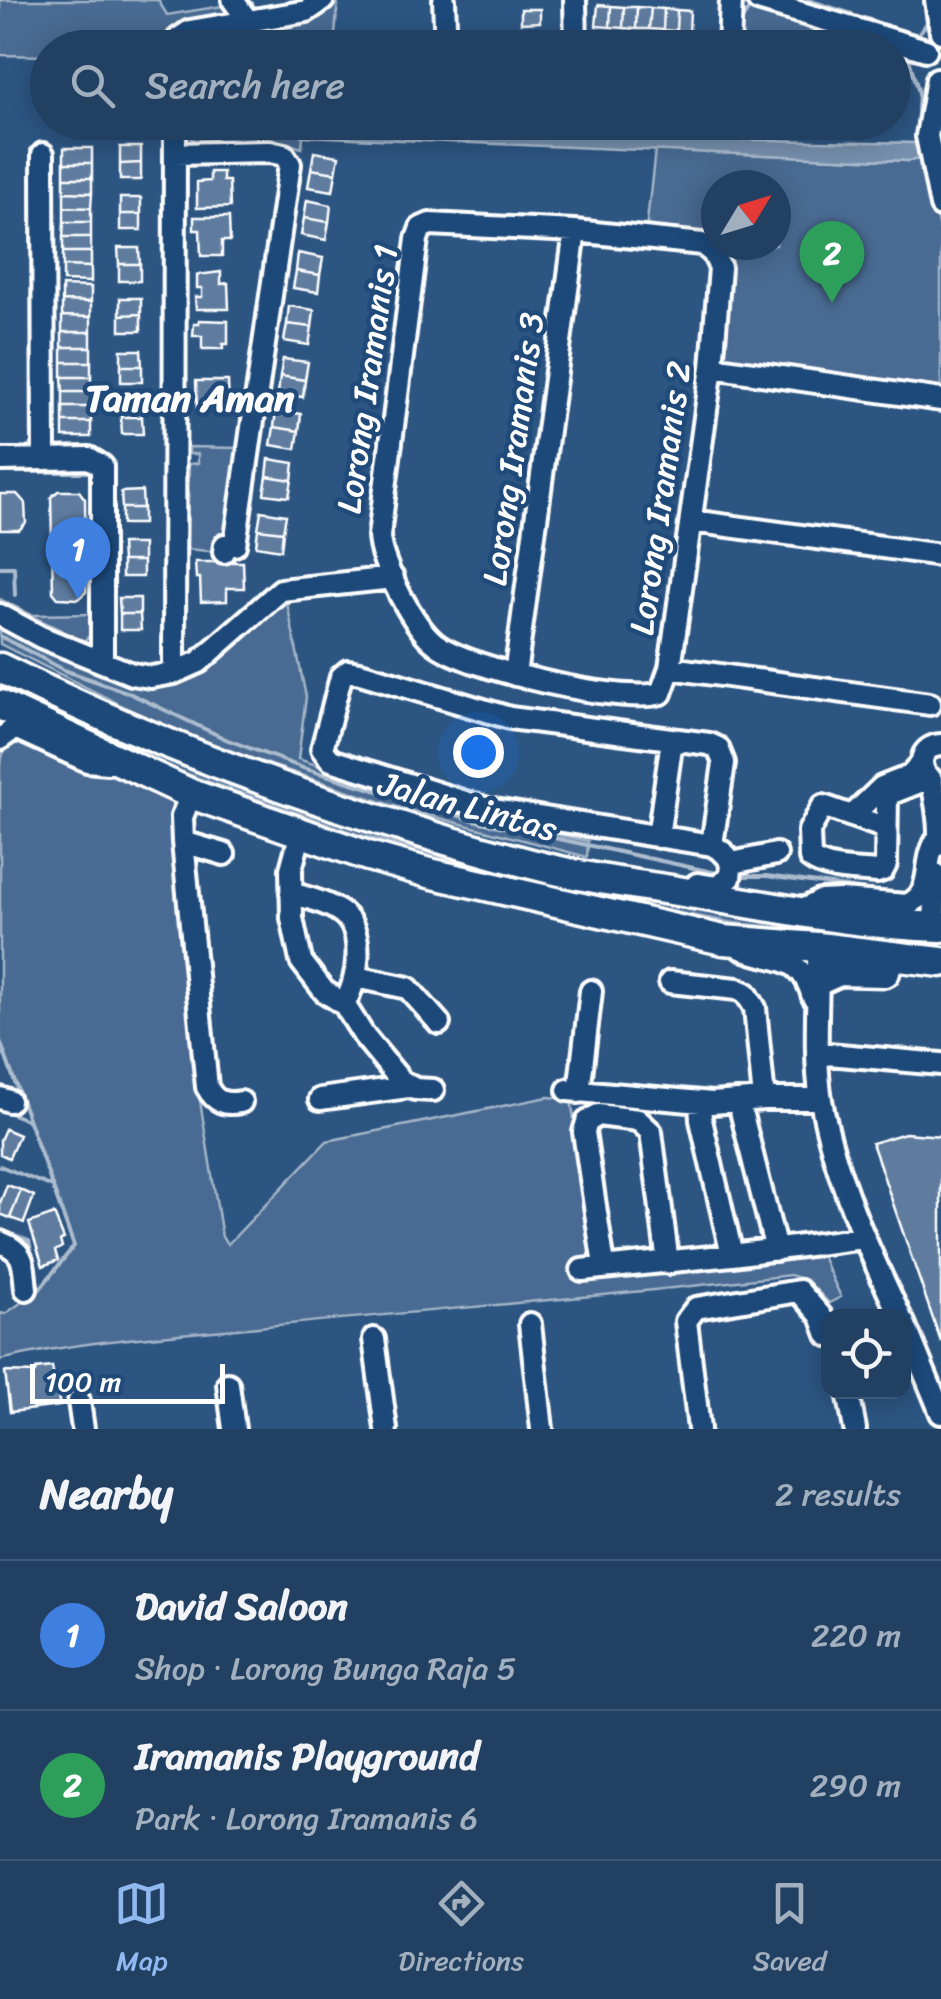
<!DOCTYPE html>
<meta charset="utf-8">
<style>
:root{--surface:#214062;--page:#2d4b6b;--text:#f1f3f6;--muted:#a2afbe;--line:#3e5977;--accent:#90b9f0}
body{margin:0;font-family:Sriracha,sans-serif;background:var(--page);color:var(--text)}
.controls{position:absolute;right:30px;bottom:30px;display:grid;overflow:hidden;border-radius:20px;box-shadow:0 5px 25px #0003}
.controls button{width:90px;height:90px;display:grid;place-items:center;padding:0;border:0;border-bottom:2px solid var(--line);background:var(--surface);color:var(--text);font:50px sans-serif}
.compass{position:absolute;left:701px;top:170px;width:90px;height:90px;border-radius:50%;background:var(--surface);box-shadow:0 5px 25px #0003;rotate:52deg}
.scale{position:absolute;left:30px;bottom:25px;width:195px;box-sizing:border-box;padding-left:10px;border:5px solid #fff;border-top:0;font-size:28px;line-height:35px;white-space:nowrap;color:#fff;-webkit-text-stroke:8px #1f4a7a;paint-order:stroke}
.you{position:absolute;left:478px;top:752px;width:35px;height:35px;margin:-25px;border:8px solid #fff;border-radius:50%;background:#1a73e8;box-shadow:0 0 0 15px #1a73e833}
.badge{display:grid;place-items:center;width:65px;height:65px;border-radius:50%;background:var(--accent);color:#fff;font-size:32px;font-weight:700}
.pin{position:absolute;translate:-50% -82px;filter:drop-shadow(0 2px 5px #0008)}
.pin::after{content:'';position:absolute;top:52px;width:35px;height:30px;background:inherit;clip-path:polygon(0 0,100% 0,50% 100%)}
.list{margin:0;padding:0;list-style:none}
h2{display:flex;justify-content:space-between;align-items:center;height:130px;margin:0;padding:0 40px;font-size:42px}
h2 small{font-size:32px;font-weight:400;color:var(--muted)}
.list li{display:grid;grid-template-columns:65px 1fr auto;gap:30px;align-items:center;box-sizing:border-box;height:150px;padding:0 40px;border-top:2px solid var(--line)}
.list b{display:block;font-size:38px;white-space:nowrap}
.list p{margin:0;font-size:32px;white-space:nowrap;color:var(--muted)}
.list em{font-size:32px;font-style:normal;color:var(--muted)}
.icon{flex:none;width:55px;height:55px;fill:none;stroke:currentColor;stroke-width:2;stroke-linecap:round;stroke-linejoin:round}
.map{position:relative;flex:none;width:941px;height:1429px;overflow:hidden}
.search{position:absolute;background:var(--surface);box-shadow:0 5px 25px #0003;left:30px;right:30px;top:30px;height:110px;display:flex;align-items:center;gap:25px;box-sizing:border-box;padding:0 35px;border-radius:55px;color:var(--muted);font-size:38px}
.sheet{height:430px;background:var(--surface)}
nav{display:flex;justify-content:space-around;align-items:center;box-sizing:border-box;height:140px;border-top:2px solid var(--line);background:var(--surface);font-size:28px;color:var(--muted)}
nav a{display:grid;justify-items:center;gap:5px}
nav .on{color:var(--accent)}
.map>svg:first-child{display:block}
.green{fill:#486b92;stroke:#a4b5c8;stroke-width:2.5}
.water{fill:#748fad;stroke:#acbcce;stroke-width:2.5}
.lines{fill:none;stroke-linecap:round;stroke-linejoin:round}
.stream{stroke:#acbcce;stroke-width:4}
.building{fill:#5e7c9f;stroke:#fff;stroke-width:2.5}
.minor-casing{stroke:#fff;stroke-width:28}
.highway-casing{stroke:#fff;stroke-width:35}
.minor{stroke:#1f4a7a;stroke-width:20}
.highway{stroke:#1f4a7a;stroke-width:28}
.labels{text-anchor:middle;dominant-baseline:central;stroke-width:9;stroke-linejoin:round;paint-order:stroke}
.street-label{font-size:35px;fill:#fff;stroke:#1f4a7a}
.neighbourhood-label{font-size:38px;font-weight:bold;fill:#fff;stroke:#1f4a7a}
</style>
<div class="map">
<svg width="941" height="1429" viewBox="0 0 941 1429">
<rect width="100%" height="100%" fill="#2c5582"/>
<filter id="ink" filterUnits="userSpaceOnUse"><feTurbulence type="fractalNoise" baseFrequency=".01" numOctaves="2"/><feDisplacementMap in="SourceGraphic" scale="20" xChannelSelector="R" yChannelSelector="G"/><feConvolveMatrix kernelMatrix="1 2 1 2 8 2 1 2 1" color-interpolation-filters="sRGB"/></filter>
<g filter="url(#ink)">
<path class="green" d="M0,0h158l9,15 61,-10 5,8 -58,19 -10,9 -1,6 -116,1 -1,8 -47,-1z
M331,0h7l-4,46 7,1 -156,1 1,-6z
M750,8l109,36v3h-117l-1,-27z
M189,123h86l28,13 -1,12 -16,-5 -87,1 -9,-7z
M655,150l254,11 15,-3 17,76v160l-215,-33 -4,-4 -5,-112h59v-60h-60v59l-70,-13z
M189,447l49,1 -9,88 -10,16 -32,-3 2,-85 9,-1v-9h-9z
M286,598l20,99 -8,62 182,60 108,22 -1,16 -190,-50 -159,-53 -81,-31 -157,-79v-20c57,31 143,85 206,45 31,-19 49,-53 80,-71z
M0,599l32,16 63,-1v16l-10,10 -11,2 -74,-35z
M0,680l542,200 131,27 119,19 2,3 -60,-6 -146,-27 -231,-62 -212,-75 -145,-67z
M16,738l9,2 2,5 32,15 22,2 96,42 14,164v77l31,192 6,7 99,-103 221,-44 23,2 24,160 225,-7 21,45 -12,6 -22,-23 -17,-5c-177,22 -355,34 -532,52 -86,8 -174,13 -258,33v-47l5,1 34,-24 35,-44 -74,-205v-277l6,-19z"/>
<path class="water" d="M275,123l382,15 264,5 20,-6v17l-32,7 -606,-25z"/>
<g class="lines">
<path class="stream" d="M808,0l44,14
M252,3l2,5 52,-8
M864,18l53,18 10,-13 -3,-23
M797,22l78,26
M740,23l10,-16 5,1
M894,54l15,5 10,34 -3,53
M0,449h26l6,-5 -1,-296
M0,472h86
M0,567h14l1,28
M0,602l72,34
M0,636l64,34 65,23 99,47 75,28 177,54 237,51
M741,876h26l136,19
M0,1041l74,205 -35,44
M0,1109l29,12
M0,1166l53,21
M0,1229l29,12 10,49"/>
</g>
<path class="building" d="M598,5l13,1 -1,21 -14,-1z
M611,6l13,1 -1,21 -13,-1z
M624,7h13l-1,22 -13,-1z
M637,7l14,1 -2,21h-13z
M651,8l13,1 -1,21 -14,-1z
M521,9h19v13l-19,1z
M664,9l13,1 -1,21 -13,-1z
M677,10l13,1 -1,21 -13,-1z
M120,147h21v16l-21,1z
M64,148h28v15h-28z
M314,152l25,4 -3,17 -25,-4z
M64,163h28v15h-28z
M141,163v17h-21v-16z
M311,169l25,4 -3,18 -25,-4z
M210,172h13v9h6l1,26 -33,1v-26l13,-1z
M64,178h28v15l-28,-1z
M64,192l28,1 -1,15 -27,-1z
M120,198h21v16h-21z
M307,200l24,5 -2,17 -25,-4z
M64,207l27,1v14h-27z
M120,214h21v16h-21z
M194,217h35l1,24h-8v15h-21l-1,-26h-6z
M304,218l25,4 -3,18 -25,-5z
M64,222h27v15h-28z
M63,237h28v15h-28z
M118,248h21l1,16h-21z
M63,252h28v15l-28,-1z
M298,253l25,5 -3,17 -24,-4z
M119,264h21v17h-21z
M63,266l28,1v15l-28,-1z
M296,271l24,4 -2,17 -25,-4z
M221,272v12l7,-1 1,26h-33l-1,-12h7v-9h-5v-13z
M62,286l29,1v15l-29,-1z
M120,298h21v16l-21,1z
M62,301l29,1v15l-29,-1z
M289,306l25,4 -2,17 -25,-3z
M141,314v17h-21v-16z
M62,316l29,1v15h-29z
M199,320l29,1v23h-5v5h-21v-13h-9l1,-12h5z
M287,324l25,3 -3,18 -25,-4z
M62,332h29v15h-29z
M62,347h29v15h-29z
M121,350h20l1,16h-21z
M283,359l25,3 -3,18 -25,-4z
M62,362h29v15h-29z
M121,366h21v16h-21z
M280,376l25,4 -2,17 -25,-3z
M62,377h29v15h-28z
M196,381h32l1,27h-32z
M63,392h28v15h-28z
M121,401h21v16h-21z
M63,407h28v15h-28z
M276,410l25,4 -2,17 -25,-4z
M121,417h21l1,17h-21z
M63,422h28v15h-28z
M274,427l25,4 -3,18 -25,-4z
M269,459l25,4 -2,17 -25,-4z
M267,476l25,4 -3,17 -25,-3z
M58,491h21l6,8 1,93 -8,7 -20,-1 -5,-6 -2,-95z
M142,491l1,17h-21l-1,-16z
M0,494h17l8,9 1,20 -7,7h-19z
M122,508h21v16h-21z
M261,511l25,4 -3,17 -25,-3z
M258,529l25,3 -2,18 -25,-4z
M121,544h22v17h-21z
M122,561h21v16h-21z
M195,562h48l1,26h-17v13l-26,1 -1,-24h-4z
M119,598h21v16h-20z
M120,614h20l1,16h-21z
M5,1129l14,6 -10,23 -9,-4v-14z
M905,1133l36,3v206l-69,-199z
M7,1185l14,5 -11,28 -10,-4v-11z
M21,1190l13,6 -10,27 -14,-5z
M54,1214l10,25 -4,2 2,6 -7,4 3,9 -15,6 -14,-43z
M52,1367l8,39 -50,6 -5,-40 30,1 1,-4z"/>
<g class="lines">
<g class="minor-casing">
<path id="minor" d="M233,0l15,21
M444,0l2,48
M575,0l1,48
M758,0l168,50
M936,0l5,32
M175,48l3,-9 12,-8 117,-20 16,-11
M729,48l2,-48
M937,79l-10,57 14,70
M43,154l1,305
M176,154l94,-2 14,3 6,9 -55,381h-10l-1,7
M430,224l145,7 127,13 11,9 7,15 -8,99 -42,301 -9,25c-37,12 -193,-24 -225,-49 -22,-16 -56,-81 -57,-108l38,-297 4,-11z
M712,367l229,33
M0,460l89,-2 13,8v195
M692,521l249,34
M0,615l41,22 91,37 19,3 23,-4 25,-11 82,-72 112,-12
M670,668l260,36
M174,673l1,-551
M515,675l60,-444
M0,739l15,-11 72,33 21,2
M926,775c-9,-15 -2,-29 15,-30
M931,779c5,20 9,46 8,66
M191,794l-9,23 1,25 24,245c8,15 17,18 34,15
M853,815l29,-28 28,-11 11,-12
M886,828l-63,-22 -14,25 1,27c17,13 46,12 67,14l6,-2 3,-6 1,-69 43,-17
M301,832l-10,37 1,49 9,43 23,30 20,13 20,32 37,45 14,8 18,1
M658,837l14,-97
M183,842l41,12
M732,863l44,-9
M697,884l19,3 14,-9c3,-19 -2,-24 -18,-33l-224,-36 -157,-49 -9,-11 19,-72 7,-6 12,2 150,45 199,26 9,4 6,15 -12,82
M291,893c17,5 38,10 52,21 23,19 15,68 1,90
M801,911l19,-10 21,-1 66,5c30,-13 13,-47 33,-69
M934,927l2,-53
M818,947c1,51 -5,102 3,153 14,77 46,147 79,216
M741,948c35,16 59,3 72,49
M356,977l52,11 31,35
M670,982l67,7 9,4 9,15 9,91h57
M817,1053l124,11
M568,1090l144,13 52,-4
M579,1092l12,-101
M0,1098l9,3
M320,1099l88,-12
M700,1102l1,18 31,135 131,-17
M739,1103l37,147
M0,1242c26,10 23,21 26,47
M604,1266l-20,-134 3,-10 11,-7 40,5 13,12 17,131
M582,1270l150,-15
M904,1323l37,90
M530,1324l12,105
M374,1339l12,90
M228,1384l6,45
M848,1392l7,37
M79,1401l4,28
M699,1429l-13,-108 10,-13 103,-17 22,25 7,19"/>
</g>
<g class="highway-casing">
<path id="highway" d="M0,668c172,85 350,148 535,197 56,15 115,21 172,31 77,13 156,29 234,31
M0,705l191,89 177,62 61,17 294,67 95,7 123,15
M819,980l20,-9 46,1"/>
</g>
<use href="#minor" class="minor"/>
<use href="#highway" class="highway"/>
</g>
</g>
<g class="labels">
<g class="street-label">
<text transform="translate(367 379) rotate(-82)">Lorong Iramanis 1</text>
<text transform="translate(513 449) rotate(-82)">Lorong Iramanis 3</text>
<text transform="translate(660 498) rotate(-82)">Lorong Iramanis 2</text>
<text transform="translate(468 806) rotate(15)">Jalan Lintas</text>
</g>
<g class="neighbourhood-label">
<text x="190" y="398">Taman Aman</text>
</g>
</g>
</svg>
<div class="controls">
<button><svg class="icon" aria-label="locate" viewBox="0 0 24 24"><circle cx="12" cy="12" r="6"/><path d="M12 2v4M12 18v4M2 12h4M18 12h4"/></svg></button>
</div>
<svg class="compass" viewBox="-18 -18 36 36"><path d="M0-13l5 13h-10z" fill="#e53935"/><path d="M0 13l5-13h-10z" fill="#a2afbe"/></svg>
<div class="scale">100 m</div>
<div class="you"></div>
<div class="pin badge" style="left:78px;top:599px;background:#3f7fe0">1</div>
<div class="pin badge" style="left:832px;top:303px;background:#2e9e5b">2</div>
<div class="search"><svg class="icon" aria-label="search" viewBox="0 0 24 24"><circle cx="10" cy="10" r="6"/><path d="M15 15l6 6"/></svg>Search here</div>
</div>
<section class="sheet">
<h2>Nearby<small>2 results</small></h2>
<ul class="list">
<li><span class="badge" style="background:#3f7fe0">1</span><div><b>David Saloon</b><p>Shop · Lorong Bunga Raja 5</p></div><em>220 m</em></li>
<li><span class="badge" style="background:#2e9e5b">2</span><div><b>Iramanis Playground</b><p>Park · Lorong Iramanis 6</p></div><em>290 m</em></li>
</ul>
</section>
<nav>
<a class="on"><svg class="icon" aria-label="map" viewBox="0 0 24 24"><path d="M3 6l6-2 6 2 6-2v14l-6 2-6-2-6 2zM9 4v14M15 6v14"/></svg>Map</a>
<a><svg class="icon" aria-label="directions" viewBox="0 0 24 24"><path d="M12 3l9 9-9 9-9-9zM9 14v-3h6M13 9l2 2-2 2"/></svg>Directions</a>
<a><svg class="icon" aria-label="saved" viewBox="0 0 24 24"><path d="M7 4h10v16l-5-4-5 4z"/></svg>Saved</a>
</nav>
